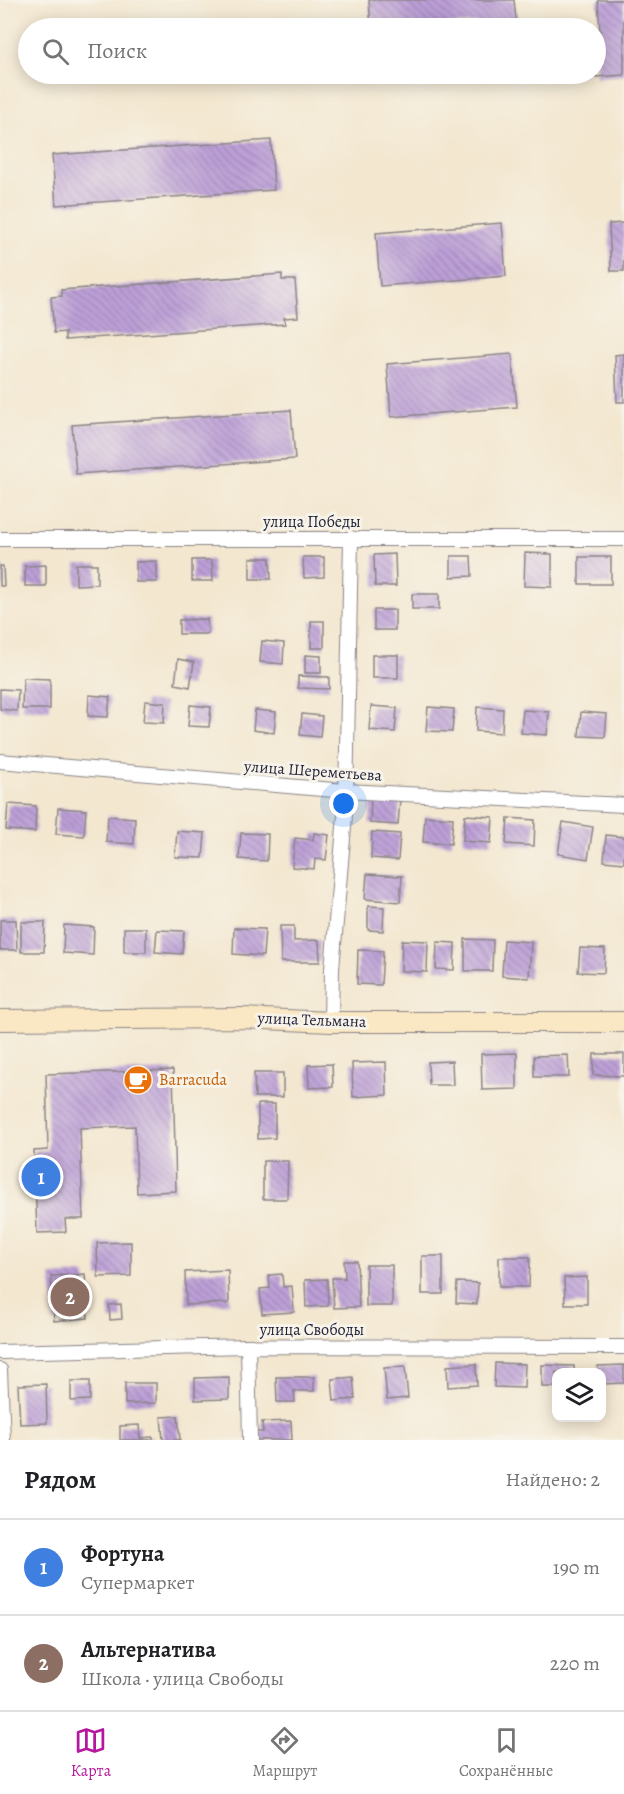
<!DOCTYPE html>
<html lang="ru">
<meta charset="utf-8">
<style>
:root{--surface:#fff;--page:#f6f6f6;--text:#202124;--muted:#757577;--line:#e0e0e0;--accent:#b5179e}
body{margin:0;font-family:Alegreya,serif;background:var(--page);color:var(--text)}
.controls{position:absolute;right:18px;bottom:18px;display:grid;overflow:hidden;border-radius:12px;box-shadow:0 3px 15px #0003}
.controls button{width:54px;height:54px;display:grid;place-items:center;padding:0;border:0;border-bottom:2px solid var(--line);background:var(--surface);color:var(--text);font:30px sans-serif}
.you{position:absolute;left:344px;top:804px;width:21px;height:21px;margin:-15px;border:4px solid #fff;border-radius:50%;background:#1a73e8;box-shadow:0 0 0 9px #1a73e833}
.badge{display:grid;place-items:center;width:39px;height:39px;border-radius:50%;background:var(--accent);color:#fff;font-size:20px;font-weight:700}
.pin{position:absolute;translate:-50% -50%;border:3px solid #fff;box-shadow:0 2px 6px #0006}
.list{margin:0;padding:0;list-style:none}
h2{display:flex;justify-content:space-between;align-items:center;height:78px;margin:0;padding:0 24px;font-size:26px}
h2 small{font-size:20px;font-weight:400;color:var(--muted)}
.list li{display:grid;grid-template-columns:39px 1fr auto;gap:18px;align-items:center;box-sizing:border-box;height:96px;padding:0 24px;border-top:2px solid var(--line)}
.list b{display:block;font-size:22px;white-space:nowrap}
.list p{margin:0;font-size:20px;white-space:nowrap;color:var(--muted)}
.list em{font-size:20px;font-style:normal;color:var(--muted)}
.icon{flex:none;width:33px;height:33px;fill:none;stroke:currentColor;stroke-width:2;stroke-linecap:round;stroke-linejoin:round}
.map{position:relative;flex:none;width:624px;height:1440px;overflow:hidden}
.search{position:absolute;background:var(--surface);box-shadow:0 3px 15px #0003;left:18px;right:18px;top:18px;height:66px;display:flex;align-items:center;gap:15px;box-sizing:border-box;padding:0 21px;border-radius:33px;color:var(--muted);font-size:22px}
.sheet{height:270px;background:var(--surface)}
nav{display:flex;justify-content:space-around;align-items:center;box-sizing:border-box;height:84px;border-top:2px solid var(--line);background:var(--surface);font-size:16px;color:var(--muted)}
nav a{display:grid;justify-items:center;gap:3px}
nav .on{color:var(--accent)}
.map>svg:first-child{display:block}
.building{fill:url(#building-back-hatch)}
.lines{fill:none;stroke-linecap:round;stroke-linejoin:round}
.street-casing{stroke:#8a8486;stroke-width:16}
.secondary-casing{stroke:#8a8486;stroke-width:22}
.street{stroke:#fff;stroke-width:14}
.secondary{stroke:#fae7c3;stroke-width:20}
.labels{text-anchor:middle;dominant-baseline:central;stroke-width:6;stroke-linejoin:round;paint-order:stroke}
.street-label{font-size:16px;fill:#22223b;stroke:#f7f3e8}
.food-label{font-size:16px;fill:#c56008;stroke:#f7f3e8;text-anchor:start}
</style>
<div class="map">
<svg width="624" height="1440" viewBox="0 0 624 1440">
<defs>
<pattern id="building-back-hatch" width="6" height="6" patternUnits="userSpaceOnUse" patternTransform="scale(1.5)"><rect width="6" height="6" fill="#bda0d8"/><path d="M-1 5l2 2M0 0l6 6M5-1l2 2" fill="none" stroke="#9982b0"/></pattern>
</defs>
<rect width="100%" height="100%" fill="#f7f3e8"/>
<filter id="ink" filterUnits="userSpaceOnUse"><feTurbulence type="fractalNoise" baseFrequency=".0167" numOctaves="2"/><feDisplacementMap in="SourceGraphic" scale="12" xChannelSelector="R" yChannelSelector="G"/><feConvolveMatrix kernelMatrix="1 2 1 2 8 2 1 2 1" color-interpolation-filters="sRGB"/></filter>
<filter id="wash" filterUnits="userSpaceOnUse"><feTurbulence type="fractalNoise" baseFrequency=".008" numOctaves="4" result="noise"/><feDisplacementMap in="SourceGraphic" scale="24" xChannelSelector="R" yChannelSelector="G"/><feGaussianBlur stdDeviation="1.35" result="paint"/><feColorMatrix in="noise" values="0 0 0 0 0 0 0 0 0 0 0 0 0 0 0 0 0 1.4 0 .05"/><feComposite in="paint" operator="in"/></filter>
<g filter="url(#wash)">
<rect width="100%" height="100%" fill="#f3e7d0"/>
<g id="blocks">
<path class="building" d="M369,0h145l2,20 -111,8h-34z
M598,0h26v75l-28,2v-44l4,-1z
M124,74h23v1l-23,2z
M271,140l3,50 -218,15 -4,-50z
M502,223l4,53 -126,10 -4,-53z
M624,223v48h-13l-2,-47z
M282,274v6h13l3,37 -14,1 1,6 -220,16v-8l-11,1 -3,-36 11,-1 -1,-6z
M512,354l5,53 -126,10 -4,-53z
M624,354v48h-7l-2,-47z
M291,410l4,49 -219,15 -4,-49z
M525,553l27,1v33l-28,-1z
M395,554l1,32h-21l-1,-31z
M451,556h20l1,20 -21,1z
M303,557h21v20l-20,1z
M579,557h32v27h-32z
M250,558h20l1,21h-21z
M192,560h20l1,21h-21z
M157,561v21h-21v-20z
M76,564h21v20l-21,1z
M46,565v21h-21v-20z
M0,566h3l1,20h-4z
M412,594h27v15h-27z
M374,610h21v20h-21z
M207,619l1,15h-29v-14z
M311,621h13v27h-13z
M262,641l22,2 -1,21 -23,-2z
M305,655l16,1v17h-16z
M372,655h26v23h-26z
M178,659l16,3 -4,25 -15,-3z
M298,676l31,1v12l-31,-1z
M23,678l27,1v30h-28z
M0,689l18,1 -1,21 -17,-2z
M89,695l21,2 -2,20 -20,-1z
M145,701l20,2 -1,20 -21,-1z
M190,705l21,2 -2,20 -21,-1z
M371,706l26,2 -2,24 -26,-2z
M428,707l26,2 -2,23 -26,-1z
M477,707l26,2 -1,24 -26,-2z
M255,710l21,2 -2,21 -21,-3z
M523,710l26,2 -2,23 -26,-2z
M581,712l26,2 -2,23 -26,-1z
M302,714l20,2 -2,21 -20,-2z
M371,797l29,2 -2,26 -28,-2z
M8,804l28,2 -1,26 -29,-2z
M58,808l28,2 -2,26 -28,-2z
M465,815l28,2 -2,26 -28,-2z
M108,816l27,2 -1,26 -28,-2z
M425,816l28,2 -2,26 -28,-2z
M508,818l27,2 -1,26 -28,-2z
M563,822l30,5 -5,32 -30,-5z
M177,831l28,2 -2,25 -28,-1z
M372,832l28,2 -2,26 -27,-2z
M241,833l27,1 -1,27 -28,-2z
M314,833l15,2 -3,25 -11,-1 -1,10 -22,-2 3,-29 18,2z
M606,835l18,2v26l-20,-2z
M367,874l35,2 -2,26 -35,-3z
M368,906l16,1 -1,24 -15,-1z
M0,920h16l1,30h-17z
M21,922h24l-1,30h-23z
M64,925l30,2 -1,28 -30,-2z
M280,926h14v15l25,-1 1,22h-39z
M124,928h22v24h-22z
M234,928l31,1 -2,27 -30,-2z
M157,930l27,1 -2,23 -27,-2z
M465,939l28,1 -1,31h-27z
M402,940l26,1 -1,31 -26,-1z
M504,940l27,2 -2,36 -27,-2z
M437,942l18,1 -1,27 -18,-1z
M580,948l25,1 -1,24 -26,-1z
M358,950l25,1 -2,34 -24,-1z
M517,1053v36l-35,1 -1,-36z
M594,1054h30v22l-31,-1z
M568,1055l1,22h-35v-21z
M452,1061l1,24h-24l-1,-23z
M386,1062l1,33 -34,2 -1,-34z
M332,1064l1,23 -24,1 -1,-23z
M173,1070l3,121 -39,2 -2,-67 -55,2 3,91h-18l1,13 -29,1 -3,-82 14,-1 -2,-76z
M254,1073h29v24h-28z
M258,1104h17v34l-17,1z
M263,1161h25l-1,38h-24z
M131,1242v34l-33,1 -1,-34z
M422,1256h21v38h-21z
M499,1257h31l-1,30h-30z
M344,1261h13l2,46 -25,1 -2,-30h13z
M366,1265h26v41h-26z
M228,1270l1,33 -43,2 -1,-33z
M85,1274l3,44 -34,3 -3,-45z
M282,1274l1,13 9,-1 2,26 -32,2 -2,-25 10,-1 -1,-13z
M587,1277v27h-22l-1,-26z
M327,1279l1,27 -22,1 -1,-27z
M457,1282l21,1 -1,21 -21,-1z
M121,1304l1,15 -12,1 -1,-15z
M495,1363l30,1 -1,24 -30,-1z
M476,1364l1,21 -29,2 -1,-21z
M542,1365l32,1v6h-18v15h-14z
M624,1365v18l-22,1v-12h-3l-1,-6z
M405,1367l3,31 -21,2 -3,-32z
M229,1377v22l-34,1v-22z
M276,1377h38v14h-20l1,11h-18z
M353,1377l2,22 -21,2 -2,-22z
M71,1381h19v19l-19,1z
M125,1383h31v20l-31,1z
M46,1384l1,39 -27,1 -2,-39z
M178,1416l2,24h-17l-2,-23z
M291,1421l1,19h-37l-1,-8h9l-1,-10z
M139,1425l1,13 13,-1v3h-33v-14z"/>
</g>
</g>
<g filter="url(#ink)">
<use href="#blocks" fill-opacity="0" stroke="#8a8486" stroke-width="1.5"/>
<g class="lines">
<g class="street-casing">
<path id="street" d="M0,539h624
M0,761l345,30 279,14
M331,1022l1,-53 14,-166 5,-265
M248,1346l2,94
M0,1352l248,-6 376,1
M0,1370l3,70"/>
</g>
<g class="secondary-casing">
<path id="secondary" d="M0,1020l243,-2 88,4h293"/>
</g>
<use href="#street" class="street"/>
<use href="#secondary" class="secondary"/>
</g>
</g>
<defs>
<g id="cafe-disc" transform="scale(1.5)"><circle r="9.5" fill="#e8710a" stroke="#f7f3e8"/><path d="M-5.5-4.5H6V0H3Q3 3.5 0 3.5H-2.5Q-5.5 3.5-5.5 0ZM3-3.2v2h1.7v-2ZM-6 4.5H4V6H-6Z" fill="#fff"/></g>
</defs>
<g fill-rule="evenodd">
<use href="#cafe-disc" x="138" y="1080"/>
</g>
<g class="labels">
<g class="street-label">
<text x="312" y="522">улица Победы</text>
<text transform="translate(313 771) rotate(4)">улица Шереметьева</text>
<text transform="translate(312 1020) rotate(2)">улица Тельмана</text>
<text x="312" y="1330">улица Свободы</text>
</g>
<g class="food-label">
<text x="159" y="1080">Barracuda</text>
</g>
</g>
</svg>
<div class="controls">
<button><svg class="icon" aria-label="layers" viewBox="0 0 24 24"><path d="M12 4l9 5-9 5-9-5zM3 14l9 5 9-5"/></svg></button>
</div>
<div class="you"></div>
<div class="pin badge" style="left:41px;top:1177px;background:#3f7fe0">1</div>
<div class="pin badge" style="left:70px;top:1297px;background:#8d6e63">2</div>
<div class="search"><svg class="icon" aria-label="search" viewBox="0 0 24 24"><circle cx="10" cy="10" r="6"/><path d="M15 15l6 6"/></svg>Поиск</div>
</div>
<section class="sheet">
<h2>Рядом<small>Найдено: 2</small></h2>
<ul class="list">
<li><span class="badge" style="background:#3f7fe0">1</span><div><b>Фортуна</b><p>Супермаркет</p></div><em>190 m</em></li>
<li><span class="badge" style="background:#8d6e63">2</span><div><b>Альтернатива</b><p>Школа · улица Свободы</p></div><em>220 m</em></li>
</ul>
</section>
<nav>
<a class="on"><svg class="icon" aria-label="map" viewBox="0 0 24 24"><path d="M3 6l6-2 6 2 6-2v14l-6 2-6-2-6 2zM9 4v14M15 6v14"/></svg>Карта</a>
<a><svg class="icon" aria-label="directions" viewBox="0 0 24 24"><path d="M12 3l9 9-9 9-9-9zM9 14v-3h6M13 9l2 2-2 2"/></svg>Маршрут</a>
<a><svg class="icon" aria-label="saved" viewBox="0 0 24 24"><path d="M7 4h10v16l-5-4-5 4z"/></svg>Сохранённые</a>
</nav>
